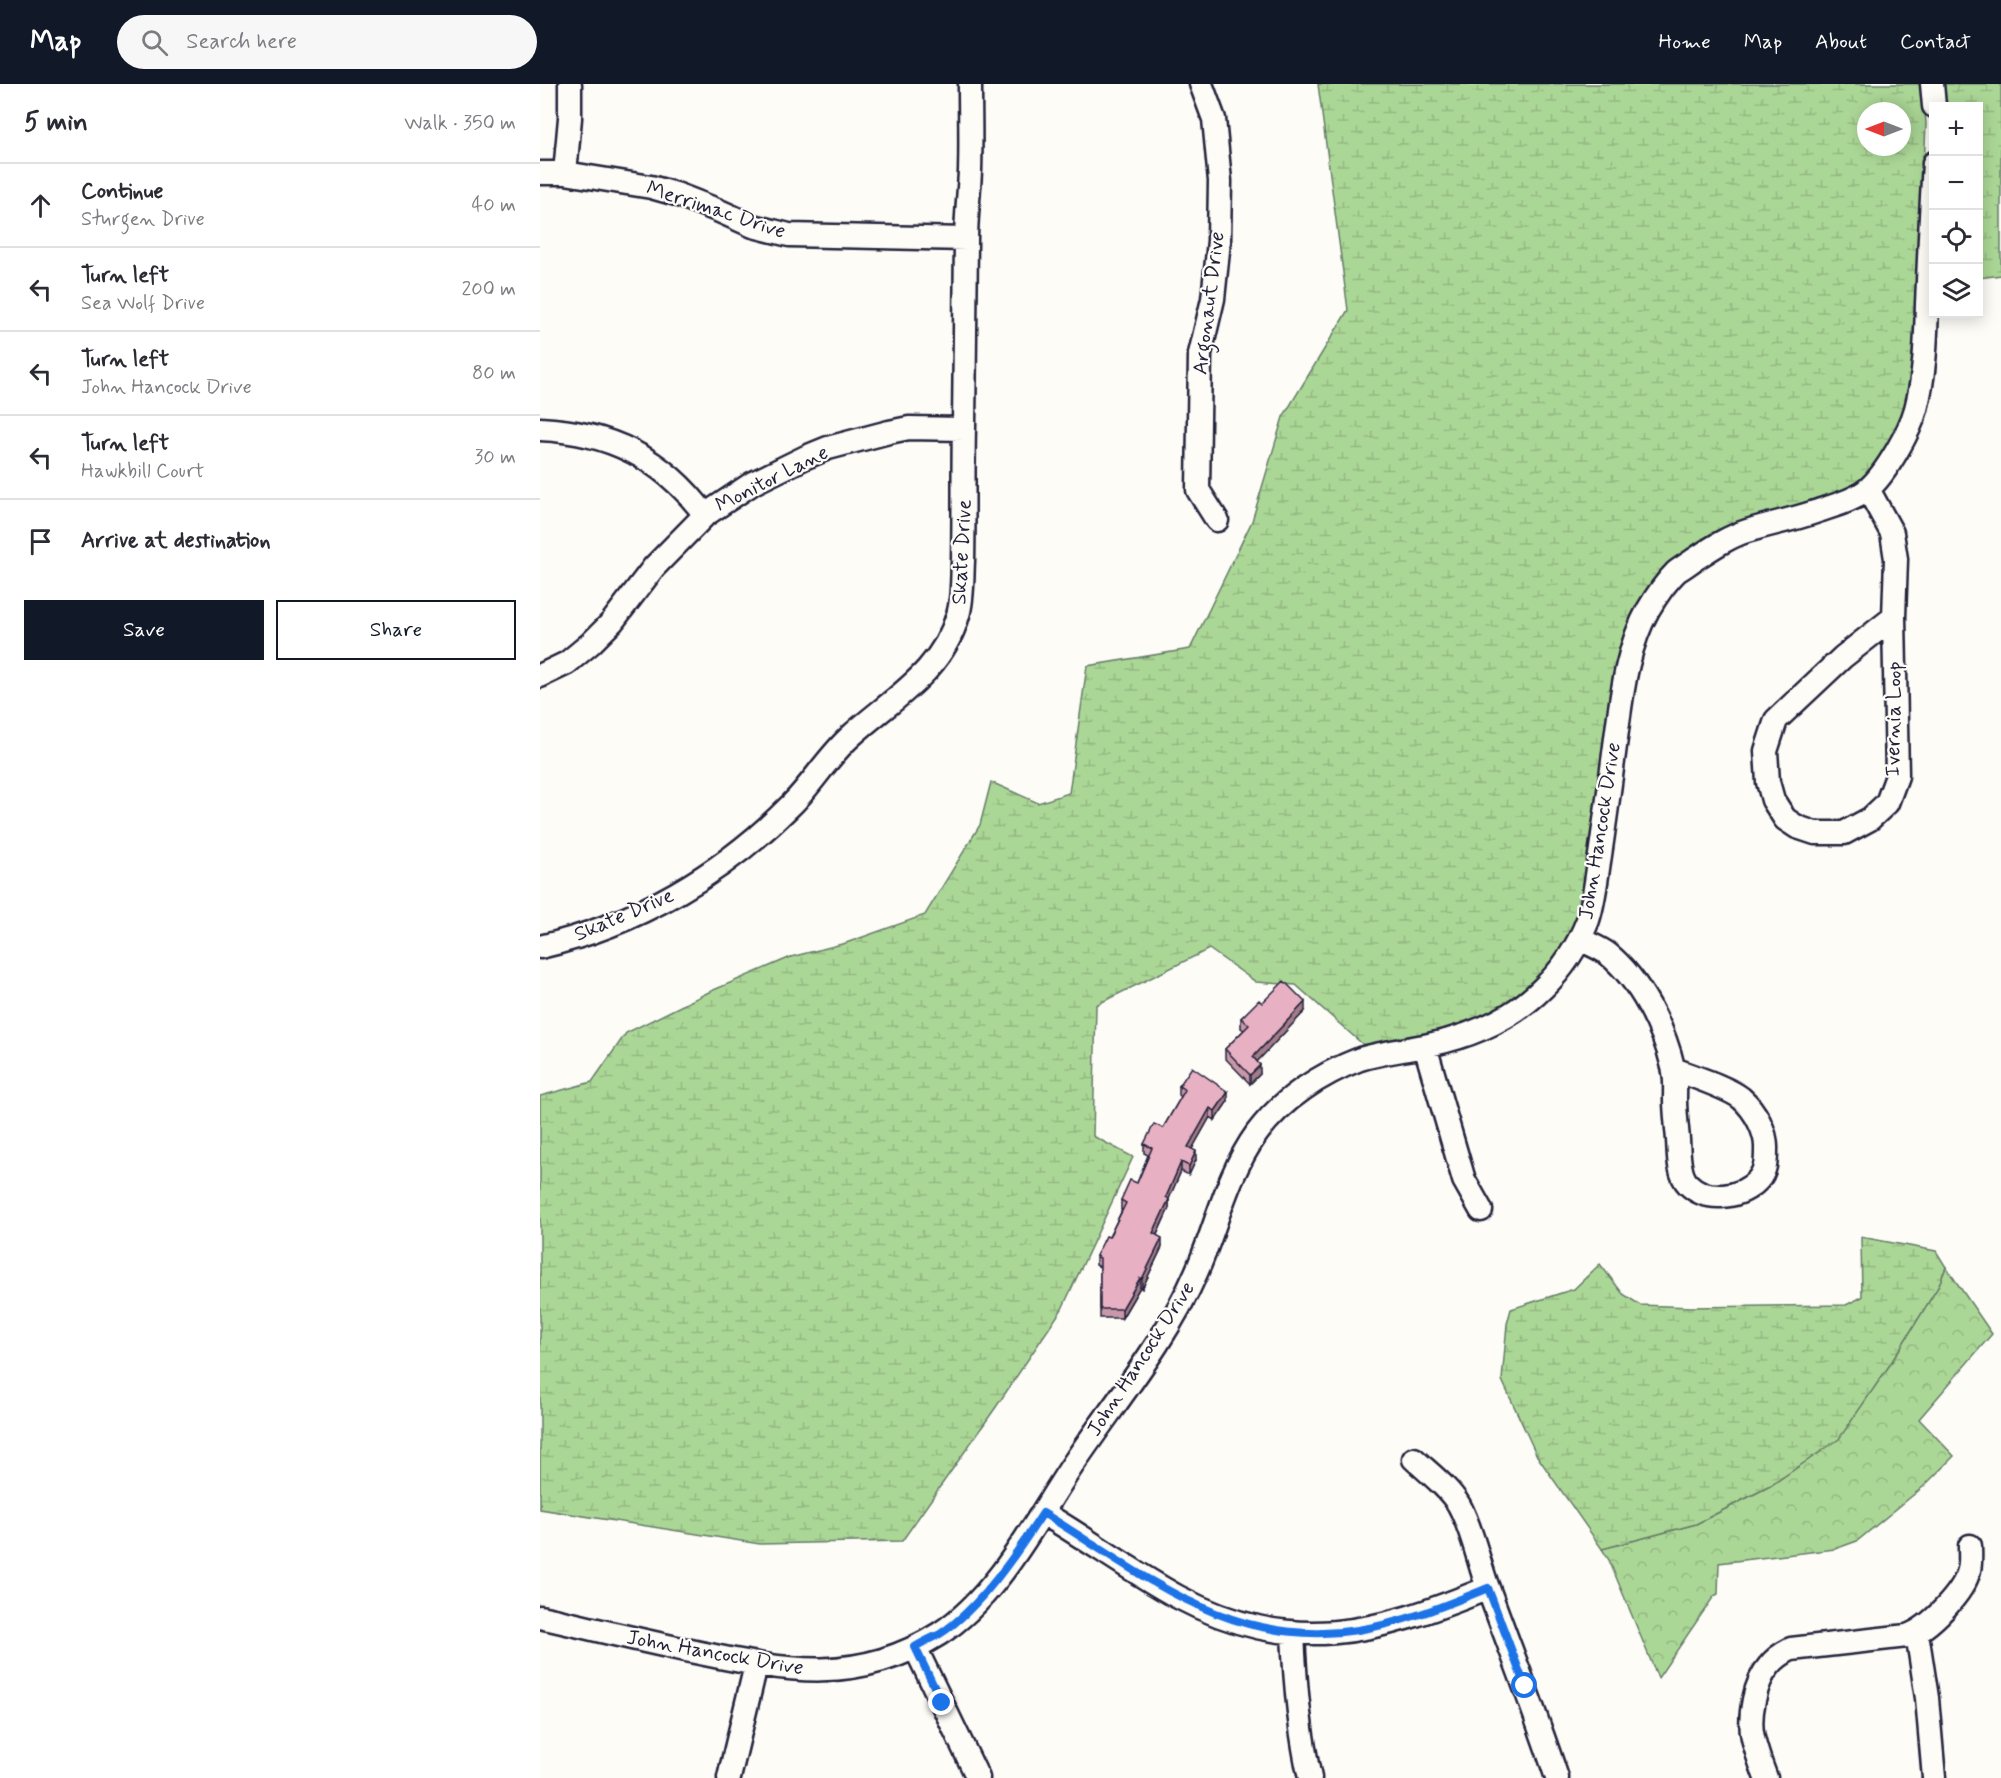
<!DOCTYPE html>
<meta charset="utf-8">
<style>
:root{--surface:#fff;--page:#f7f7f7;--text:#2b2b33;--muted:#7c7c81;--line:#e1e1e2;--accent:#111827}
body{margin:0;font-family:Mynerve,sans-serif;background:var(--page);color:var(--text)}
.controls{position:absolute;right:18px;top:18px;display:grid;overflow:hidden;border-radius:0px;box-shadow:0 3px 15px #0003}
.controls button{width:54px;height:54px;display:grid;place-items:center;padding:0;border:0;border-bottom:2px solid var(--line);background:var(--surface);color:var(--text);font:30px sans-serif}
.compass{position:absolute;left:1317px;top:18px;width:54px;height:54px;border-radius:50%;background:var(--surface);box-shadow:0 3px 15px #0003;rotate:270deg}
.stop{position:absolute;width:18px;height:18px;margin:-14px;border:4px solid #1a73e8;border-radius:50%;background:#fff}
.stop.end{background:#1a73e8;border-color:#fff;box-shadow:0 2px 6px #0008}
.list{margin:0;padding:0;list-style:none}
h2{display:flex;justify-content:space-between;align-items:center;height:78px;margin:0;padding:0 24px;font-size:26px}
h2 small{font-size:20px;font-weight:400;color:var(--muted)}
.list li{display:grid;grid-template-columns:39px 1fr auto;gap:18px;align-items:center;box-sizing:border-box;height:84px;padding:0 24px;border-top:2px solid var(--line)}
.list b{display:block;font-size:22px;white-space:nowrap}
.list p{margin:0;font-size:20px;white-space:nowrap;color:var(--muted)}
.list em{font-size:20px;font-style:normal;color:var(--muted)}
.actions{display:flex;gap:12px;padding:18px 24px}
.actions a{flex:1;padding:14px 0;border:2px solid var(--accent);border-radius:0px;text-align:center;font-size:21px;color:var(--accent)}
.actions .main{background:var(--accent);color:#fff}
.icon{flex:none;width:33px;height:33px;fill:none;stroke:currentColor;stroke-width:2;stroke-linecap:round;stroke-linejoin:round}
.map{position:relative;flex:none;width:1461px;height:1694px;overflow:hidden}
header{display:flex;align-items:center;gap:36px;box-sizing:border-box;height:84px;padding:0 30px;background:var(--accent);color:#fff}
header strong{font-size:28px}
nav{display:flex;gap:33px;margin-inline-start:auto;font-size:21px}
.search{width:420px;height:54px;background:var(--page);display:flex;align-items:center;gap:15px;box-sizing:border-box;padding:0 21px;border-radius:33px;color:var(--muted);font-size:22px}
main{display:flex}
aside{flex:1;background:var(--surface)}
.map>svg:first-child{display:block}
.forest{fill:url(#forest-crowns);stroke:#667c68;stroke-width:1.5}
.wetland{fill:url(#wetland-marsh);stroke:#667c68;stroke-width:1.5;fill-rule:evenodd}
.lines{fill:none;stroke-linecap:round;stroke-linejoin:round}
.minor-casing{stroke:#22223b;stroke-width:27}
.minor{stroke:#fdfcf7;stroke-width:22}
.wall{fill:#c897a8;stroke:#22223b;stroke-width:1.5}
.shaded-wall{fill:#a27b88;stroke:#22223b;stroke-width:1.5}
.building{fill:#e8b0c3;stroke:#22223b;stroke-width:1.5}
.route{stroke:#1a73e8;stroke-width:8}
.labels{text-anchor:middle;dominant-baseline:central;stroke-width:4.5;stroke-linejoin:round;paint-order:stroke}
.street-label{font-size:21px;fill:#22223b;stroke:#fdfcf7}
</style>
<header>
<strong>Map</strong>
<div class="search"><svg class="icon" aria-label="search" viewBox="0 0 24 24"><circle cx="10" cy="10" r="6"/><path d="M15 15l6 6"/></svg>Search here</div>
<nav><a>Home</a><a>Map</a><a>About</a><a>Contact</a></nav>
</header>
<main>
<aside>
<h2>5 min<small>Walk · 350 m</small></h2>
<ul class="list">
<li><svg class="icon" aria-label="ahead" viewBox="0 0 24 24"><path d="M12 20V5M6 11l6-6 6 6"/></svg><div><b>Continue</b><p>Sturgen Drive</p></div><em>40 m</em></li>
<li><svg class="icon" aria-label="left" viewBox="0 0 24 24"><path d="M17 20v-9H6M10 6l-5 5 5 5"/></svg><div><b>Turn left</b><p>Sea Wolf Drive</p></div><em>200 m</em></li>
<li><svg class="icon" aria-label="left" viewBox="0 0 24 24"><path d="M17 20v-9H6M10 6l-5 5 5 5"/></svg><div><b>Turn left</b><p>John Hancock Drive</p></div><em>80 m</em></li>
<li><svg class="icon" aria-label="left" viewBox="0 0 24 24"><path d="M17 20v-9H6M10 6l-5 5 5 5"/></svg><div><b>Turn left</b><p>Hawkbill Court</p></div><em>30 m</em></li>
<li><svg class="icon" aria-label="arrive" viewBox="0 0 24 24"><path d="M6 21V4h12l-3 4 3 4H6"/></svg><div><b>Arrive at destination</b></div></li>
</ul>
<div class="actions"><a class="main">Save</a><a>Share</a></div>
</aside>
<div class="map">
<svg width="1461" height="1694" viewBox="0 0 1461 1694">
<defs>
<pattern id="forest-crowns" width="20" height="18" patternUnits="userSpaceOnUse" patternTransform="scale(1.5)"><rect width="20" height="18" fill="#abd796"/><path d="M2 6a3 3 0 1 1 6 0M12 15a3 3 0 1 1 6 0" fill="none" stroke="#93b882"/></pattern>
<pattern id="wetland-marsh" width="20" height="14" patternUnits="userSpaceOnUse" patternTransform="scale(1.5)"><rect width="20" height="14" fill="#abd796"/><path d="M1 5h8M5 5V1M11 12h8M15 12V8" fill="none" stroke="#93b882"/></pattern>
</defs>
<rect width="100%" height="100%" fill="#fdfcf7"/>
<filter id="ink" filterUnits="userSpaceOnUse"><feTurbulence type="fractalNoise" baseFrequency=".0167" numOctaves="2"/><feDisplacementMap in="SourceGraphic" scale="12" xChannelSelector="R" yChannelSelector="G"/><feConvolveMatrix kernelMatrix="1 2 1 2 8 2 1 2 1" color-interpolation-filters="sRGB"/></filter>
<g filter="url(#ink)">
<path class="forest" d="M1406,1183l46,67 -73,85 35,37 -31,31 -66,54 -22,8 -116,14 -1,31 -4,2 -56,82 -49,-118 -7,-11 94,-25 74,-38 68,-47 51,-73 49,-79z"/>
<path class="wetland" d="M778,0h605l3,40 -11,232 -8,52 -19,41 -26,33 -76,32 -146,91 -58,307c-25,58 -70,103 -132,120 -27,7 -55,11 -82,17l-72,-64 -40,-3 -47,-33 -113,56 -3,131 40,21 -71,152 -66,98 -94,134 -142,3 -220,-35v-413l52,-14 34,-49 83,-41 82,-35 55,-14 79,-28 55,-90 11,-43 47,21 31,-10 18,-127 103,-17 62,-128 31,-104 65,-107zM1326,27h36v36h-36z
M1401,0h60v191l-22,3 -1,-172h-35z
M1321,1153l75,14 10,16 -8,20 -49,79 -50,73 -69,47 -74,38 -94,25 -65,-93 -35,-76 5,-56 4,-15 63,-20 26,-25 23,30 17,11 51,2 155,-2 16,-8z"/>
<g class="lines">
<g class="minor-casing">
<path id="minor" d="M661,0l13,35 6,62 -1,60 -6,58 -13,55 -2,136 19,30
M1392,0l2,22
M0,89h25l86,14 25,7 41,16 36,16 36,9 177,4
M25,89l5,-55v-34
M0,345c69,3 123,29 165,86
M1328,405l24,44 4,26 -2,58
M1354,533l3,159 -10,27 -17,16 -26,14h-29l-18,-6 -12,-8 -12,-19 -5,-18 -2,-31 10,-31 67,-63z
M0,592l27,-13 24,-20 21,-21 42,-55 51,-52 48,-32 53,-26 22,-9 61,-16 20,-4 55,1
M1040,855c9,5 20,9 28,15 32,26 56,74 65,113 3,10 2,22 2,32 0,14 2,28 3,41 1,13 0,34 10,44 19,19 53,14 70,-4 8,-9 8,-19 8,-30 1,-18 -11,-40 -25,-52 -14,-11 -50,-22 -67,-29
M0,863c96,-22 183,-73 252,-143 21,-21 37,-49 60,-69 41,-37 90,-63 106,-120 5,-16 4,-36 5,-54 1,-45 0,-90 1,-135 1,-62 1,-123 2,-185 0,-23 3,-47 4,-70 1,-29 0,-58 0,-87
M885,962l39,134 17,30
M874,1375c15,14 34,28 45,46 14,26 19,56 29,83 23,63 48,126 69,190
M503,1429c46,27 89,59 135,84 114,60 198,37 310,-9
M0,1533c54,12 107,25 160,36 87,18 158,32 239,-19 60,-38 98,-117 137,-174 40,-59 92,-122 120,-187 21,-47 30,-97 61,-140 25,-34 64,-59 103,-74 23,-7 46,-9 69,-14 43,-9 83,-26 114,-57 20,-19 35,-42 45,-68 6,-18 8,-39 11,-58 7,-46 13,-93 19,-139 5,-38 11,-79 30,-113 7,-12 18,-28 28,-38 1,-1 18,-12 19,-13 17,-11 33,-22 52,-28 22,-7 45,-11 68,-19 17,-6 39,-11 53,-23 18,-15 42,-58 48,-80 9,-34 10,-70 11,-105 2,-47 4,-94 7,-141
M753,1549c2,48 6,98 17,145
M1377,1549l10,65 7,80
M375,1563l63,131
M189,1694l27,-113
M1226,1694c-5,-13 -10,-27 -13,-40 -5,-21 2,-56 16,-72 6,-8 14,-13 22,-17l116,-13c22,-7 57,-44 62,-66 2,-8 1,-17 1,-24"/>
</g>
<use href="#minor" class="minor"/>
</g>
<path class="wall" d="M722,919l43,8 -48,50 3,13 -10,10 -25,-26v-9l19,-19 -3,-2v-10z
M639,1002l49,15 -13,19 -5,-3 -18,32 4,11 -7,15 -8,-4 -12,27v10l-12,27 5,12 -20,42 -2,-2 -18,31h-22v-51l-4,-2v-9l13,-19 13,-27h-1v-10l16,-17 11,-28 -4,-2v-9l19,-16 18,-31 -2,-2z"/>
<path class="shaded-wall" d="M765,918v9l-52,55v-9z
M720,981v9l-10,10v-9z
M688,1008v9l-13,19v-9z
M670,1024v9l-22,39v-9z
M656,1067v9l-7,15v-9z
M641,1078v9l-15,35v-9z
M629,1115v9l-16,35v-10z
M622,1154v9l-20,42v-10z
M600,1194v9l-18,31v-9z"/>
<path class="building" d="M744,897l21,21 -52,55 7,8 -10,10 -25,-26 24,-24 -8,-7 18,-18 3,3z
M652,983l36,25 -13,19 -5,-3 -22,39 8,4 -7,15 -8,-4 -15,35 3,2 -16,34 9,5 -20,41 -2,-1 -18,31h-22v-51l-4,-2 10,-20 3,1 17,-34 -5,-3 9,-20 7,3 15,-35 -8,-4 10,-20 9,4 22,-38 -6,-4z"/>
</g>
<g class="lines" filter="url(#ink)">
<path class="route" d="M402,1619l-27,-56c8,-5 17,-9 25,-13 40,-26 77,-81 103,-121 102,62 188,137 315,117 45,-7 88,-25 130,-42l37,98"/>
</g>
<g class="labels">
<g class="street-label">
<text transform="translate(176 126) rotate(18)">Merrimac Drive</text>
<text transform="translate(669 219) rotate(-83)">Argonaut Drive</text>
<text transform="translate(232 395) rotate(-27)">Monitor Lane</text>
<text transform="translate(422 468) rotate(-87)">Skate Drive</text>
<text transform="translate(1354 635) rotate(-89)">Ivernia Loop</text>
<text transform="translate(1060 747) rotate(-81)">John Hancock Drive</text>
<text transform="translate(84 831) rotate(-23)">Skate Drive</text>
<text transform="translate(601 1275) rotate(-57)">John Hancock Drive</text>
<text transform="translate(175 1569) rotate(10)">John Hancock Drive</text>
</g>
</g>
</svg>
<div class="controls">
<button>+</button>
<button>−</button>
<button><svg class="icon" aria-label="locate" viewBox="0 0 24 24"><circle cx="12" cy="12" r="6"/><path d="M12 2v4M12 18v4M2 12h4M18 12h4"/></svg></button>
<button><svg class="icon" aria-label="layers" viewBox="0 0 24 24"><path d="M12 4l9 5-9 5-9-5zM3 14l9 5 9-5"/></svg></button>
</div>
<svg class="compass" viewBox="-18 -18 36 36"><path d="M0-13l5 13h-10z" fill="#e53935"/><path d="M0 13l5-13h-10z" fill="#7c7c81"/></svg>
<div class="stop" style="left:985px;top:1602px"></div>
<div class="stop end" style="left:402px;top:1619px"></div>
</div>
</main>
